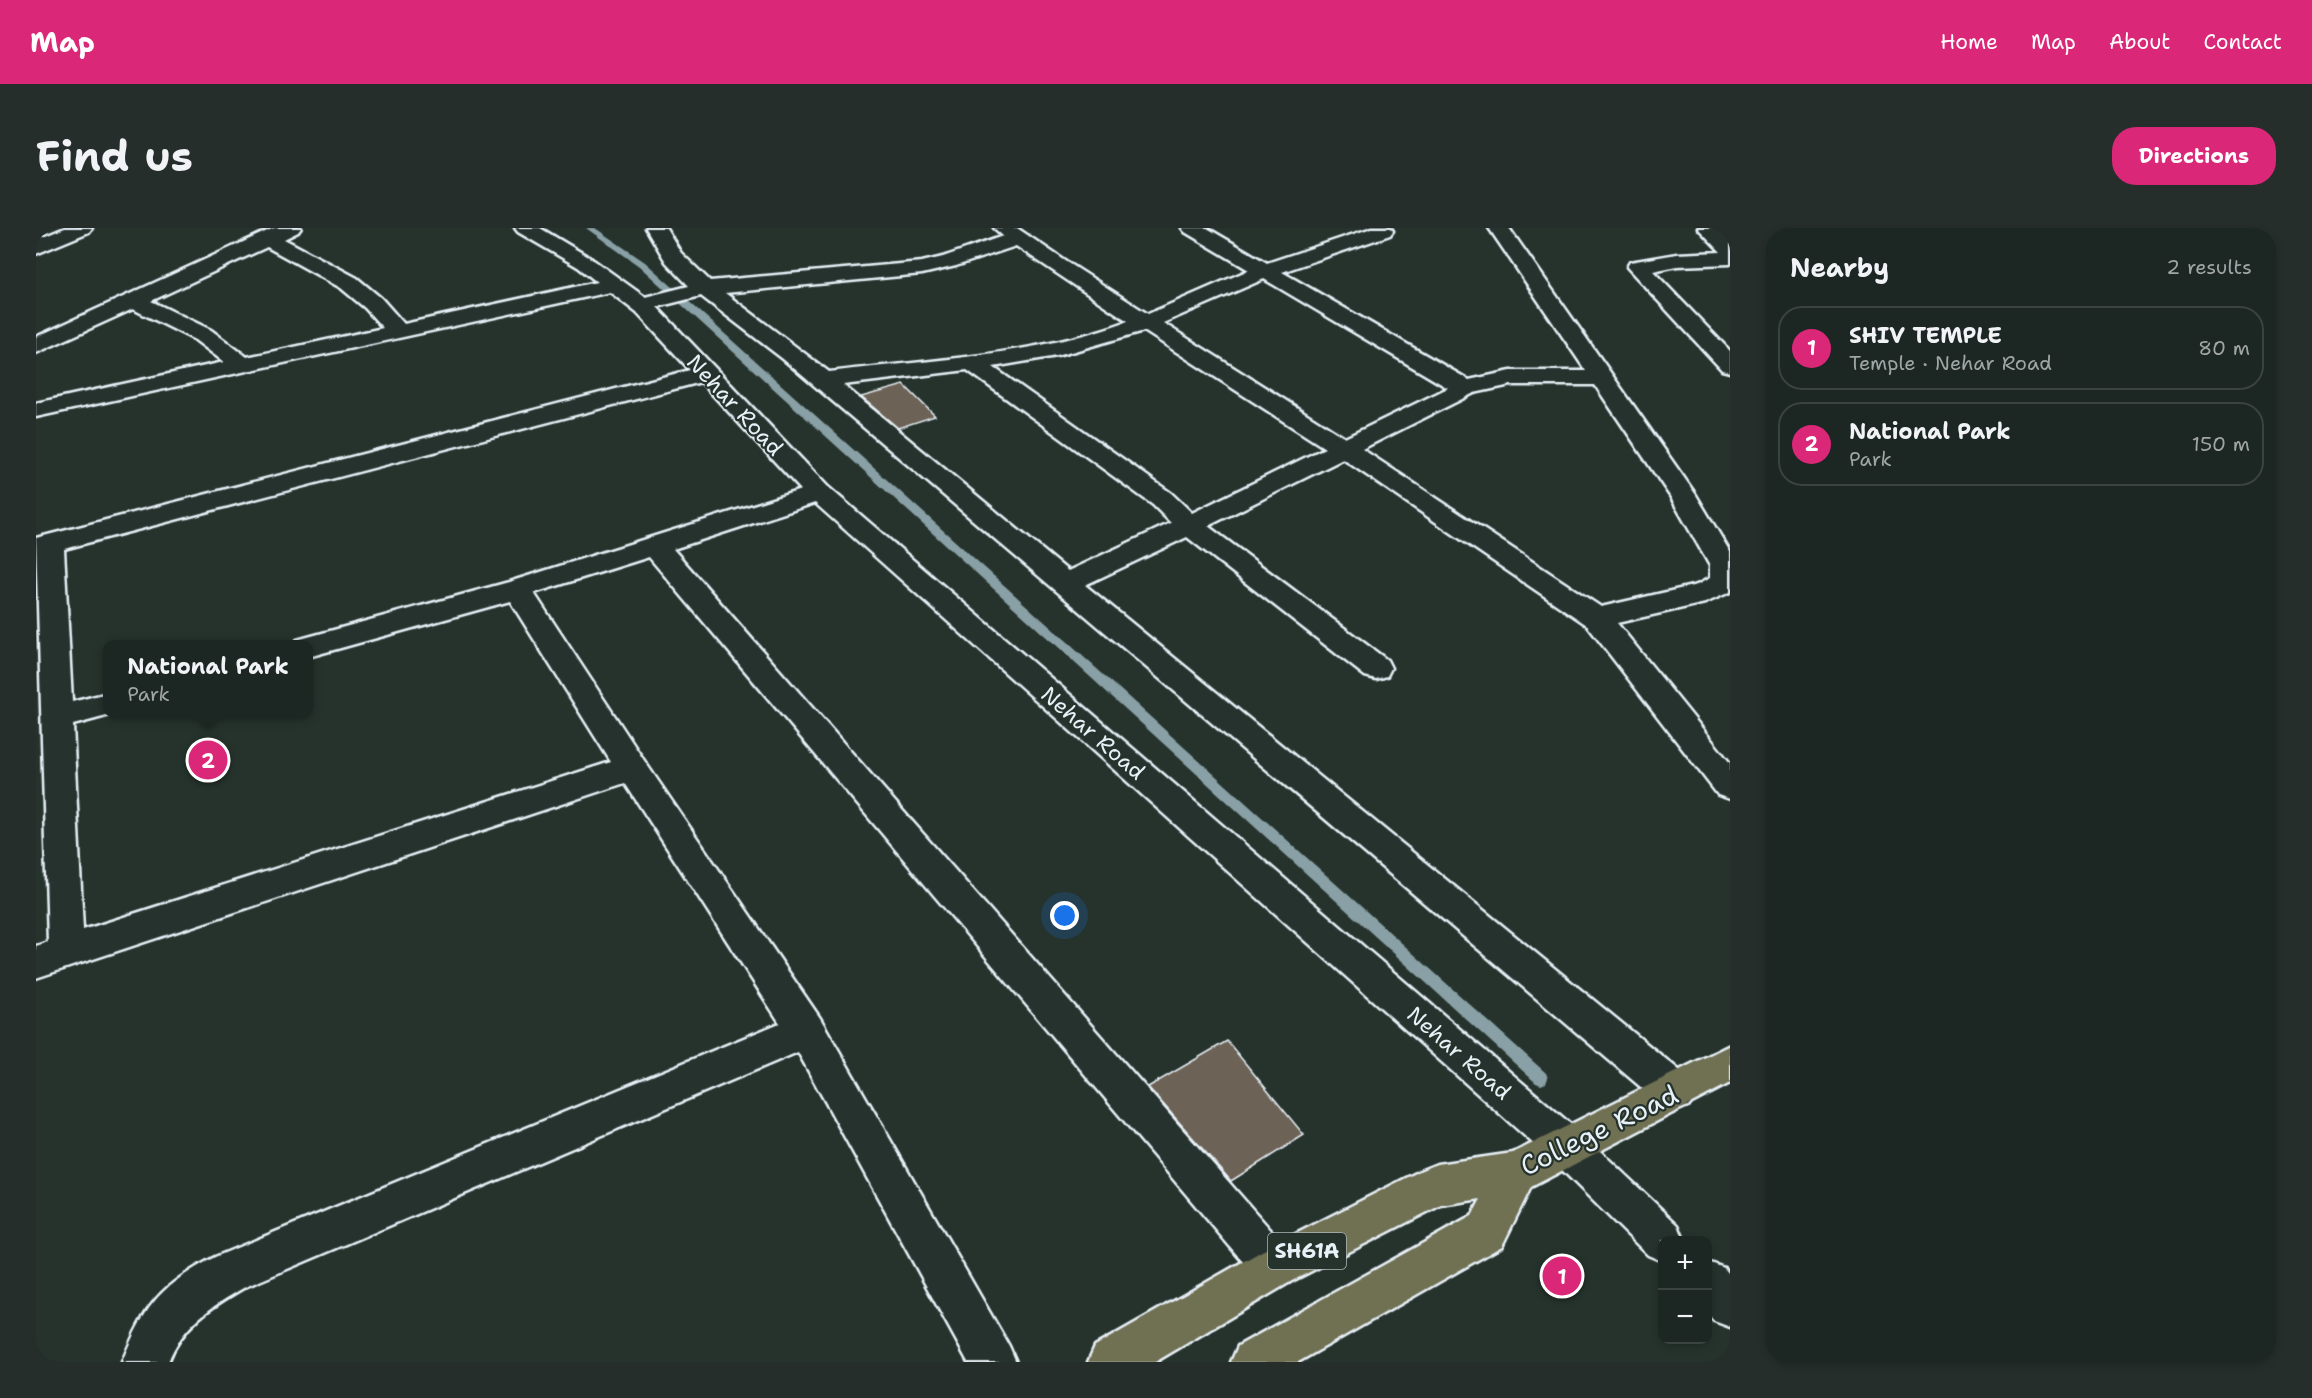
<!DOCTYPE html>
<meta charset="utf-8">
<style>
:root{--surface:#1c2622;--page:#252e2a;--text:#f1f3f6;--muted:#a0a5a5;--line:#3a4340;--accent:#db2777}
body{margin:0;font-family:"Shantell Sans",sans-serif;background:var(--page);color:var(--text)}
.controls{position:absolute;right:18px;bottom:18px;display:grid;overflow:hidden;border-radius:12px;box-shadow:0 3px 9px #0003}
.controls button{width:54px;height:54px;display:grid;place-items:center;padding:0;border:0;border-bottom:2px solid var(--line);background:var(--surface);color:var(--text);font:30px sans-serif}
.you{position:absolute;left:1029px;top:688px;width:21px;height:21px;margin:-15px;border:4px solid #fff;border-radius:50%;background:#1a73e8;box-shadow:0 0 0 9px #1a73e833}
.badge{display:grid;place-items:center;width:39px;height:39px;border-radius:50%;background:var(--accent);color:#fff;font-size:20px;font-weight:700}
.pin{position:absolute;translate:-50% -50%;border:3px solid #fff;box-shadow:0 2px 6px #0006}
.popup{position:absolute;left:67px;top:412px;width:210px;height:78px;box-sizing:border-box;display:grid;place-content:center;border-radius:12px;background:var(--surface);filter:drop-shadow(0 2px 4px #0005);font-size:20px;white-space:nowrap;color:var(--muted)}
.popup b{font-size:22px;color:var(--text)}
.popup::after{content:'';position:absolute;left:50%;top:100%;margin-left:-12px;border:12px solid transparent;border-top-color:var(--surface)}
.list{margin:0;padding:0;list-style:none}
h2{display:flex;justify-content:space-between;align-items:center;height:78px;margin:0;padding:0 24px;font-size:26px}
h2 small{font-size:20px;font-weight:400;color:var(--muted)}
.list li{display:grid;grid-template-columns:39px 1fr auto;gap:18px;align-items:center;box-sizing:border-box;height:84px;margin:0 12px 12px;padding:0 12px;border:2px solid var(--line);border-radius:24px}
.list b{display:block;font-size:22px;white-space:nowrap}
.list p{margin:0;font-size:20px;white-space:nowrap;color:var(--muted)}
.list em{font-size:20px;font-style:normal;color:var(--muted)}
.map{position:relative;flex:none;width:1694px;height:1134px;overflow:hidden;border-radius:24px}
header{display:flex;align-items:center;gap:36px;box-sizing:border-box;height:84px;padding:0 30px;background:var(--accent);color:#fff}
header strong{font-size:28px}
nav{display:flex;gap:33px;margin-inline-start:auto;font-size:21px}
.intro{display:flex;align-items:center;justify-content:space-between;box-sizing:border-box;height:144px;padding:0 36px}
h1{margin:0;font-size:42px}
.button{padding:15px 27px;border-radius:24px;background:var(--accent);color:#fff;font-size:21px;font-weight:700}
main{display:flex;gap:36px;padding:0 36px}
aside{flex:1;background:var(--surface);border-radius:24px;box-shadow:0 3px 9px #0003}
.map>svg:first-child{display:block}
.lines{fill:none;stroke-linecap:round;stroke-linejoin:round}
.stream{fill:#89a1a6;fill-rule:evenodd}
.building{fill:#6d6257;stroke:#e8f1f8;stroke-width:1.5}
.minor-casing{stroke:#e8f1f8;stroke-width:5}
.major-casing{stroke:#e8f1f8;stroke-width:5}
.minor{fill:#26332d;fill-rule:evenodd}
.major{fill:#706f52;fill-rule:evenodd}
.labels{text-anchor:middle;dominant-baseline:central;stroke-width:4.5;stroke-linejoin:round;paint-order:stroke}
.shield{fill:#26332d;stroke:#aeb8bb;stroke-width:1.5}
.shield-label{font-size:21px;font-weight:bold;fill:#e8f1f8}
.street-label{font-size:22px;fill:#e8f1f8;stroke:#26332d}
.near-street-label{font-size:27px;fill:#e8f1f8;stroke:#26332d}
</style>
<header>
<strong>Map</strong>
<nav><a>Home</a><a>Map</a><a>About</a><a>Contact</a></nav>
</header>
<div class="intro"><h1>Find us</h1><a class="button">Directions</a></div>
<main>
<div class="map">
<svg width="1694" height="1134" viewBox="0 0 1694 1134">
<rect width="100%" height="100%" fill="#26332d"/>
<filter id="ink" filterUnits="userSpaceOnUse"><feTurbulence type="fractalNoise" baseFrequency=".0167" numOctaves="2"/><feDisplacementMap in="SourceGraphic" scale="12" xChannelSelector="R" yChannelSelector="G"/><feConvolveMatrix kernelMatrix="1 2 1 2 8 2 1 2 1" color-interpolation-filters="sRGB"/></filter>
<g filter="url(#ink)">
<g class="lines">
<path class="stream" d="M550,0h9l50,34 901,811 2,5 -2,5 -5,2 -5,-2 -897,-817z"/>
</g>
<path class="building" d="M868,157l31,31 -37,12 -37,-31z
M1191,813l77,94 -73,46 -83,-94z"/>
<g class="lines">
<g class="minor-casing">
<path id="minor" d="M29,0h27l-3,4 -53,22v-14z
M238,0h27l-3,4 -14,7 73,39 24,20 23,26 193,-42 -19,-15 -60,-35 -3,-4h25l52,31 53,38 44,-11 -23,-24 -20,-34h20l15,25 29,28 212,-19 21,-5 60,-21 -9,-8h23l47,32 84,54 101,-44 -64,-38 -3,-4h25l60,35 105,-35h19l2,3 -3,4 -108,37 187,108 42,-9h75l-97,-143h20l187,267 34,57v40l-25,11 -88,20 113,140v36l-12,-4 -131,-170 -244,-166 -135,67 179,134 4,8 -4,8 -11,3 -11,-3 -178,-139 -102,48 605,494 6,13 -6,13 -14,6 -14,-6 -879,-746 -82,-63 -44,11 171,180 754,647 96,91 6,15h-22v21l-14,-6 -94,-93 -739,-659 -142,46 617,703 7,15 -7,15 -15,7 -15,-7 -611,-725 -115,36 109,166 177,259 189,328 7,16h-48l-170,-310 -553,235c-33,19 -63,38 -77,75h-46c24,-58 37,-75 93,-105l565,-234 -155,-240 -589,195v-32l12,-4 -12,-404 654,-168 -53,-57 -27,-21 -574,125v-14l188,-41 -29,-22 -62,-31 -97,44v-16zM980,18l112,75c-95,35 -199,39 -299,51l-104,-79 197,-19 34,-8zM231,19l74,41 24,20 18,20 -136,29 -36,-27 -60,-29zM1228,51l184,109 -103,50 -182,-115zM1108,103l181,117 -133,65 -21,-20 -178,-126 64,-11zM931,142l186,135 18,18 -103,48 -225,-186zM665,154l100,108 -292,92 -212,58 -2,4h13v13l202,-56 101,161 -528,168 -10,-205 41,-11h-6v-21l-36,9 -8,-153zM1475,157h84l75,111 40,70v12l-13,7 -96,22 -239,-158 112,-56z
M1662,0h22l10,10v26l-53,2 -24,5 77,80v21l-8,-2 -95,-103 3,-5 47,-8 44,-2z
M1672,1034l16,6 6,7v52l-16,-6 -6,-7z"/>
</g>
<g class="major-casing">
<path id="major" d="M1694,817v38l-199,104 -29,59 -204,116h-67l7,-16 234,-130 9,-17 -40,6 -151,77 -135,80h-67l7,-16 165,-94 162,-82 15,-6 76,-11z"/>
</g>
<use href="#minor" class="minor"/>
<use href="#major" class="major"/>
</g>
</g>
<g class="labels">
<rect class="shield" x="1232" y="1005" width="78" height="36" rx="4.5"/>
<g class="shield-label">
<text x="1271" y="1023">SH61A</text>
</g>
<g class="street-label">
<text transform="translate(699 177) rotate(47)">Nehar Road</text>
<text transform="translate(1057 505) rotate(41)">Nehar Road</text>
<text transform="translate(1423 825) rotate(41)">Nehar Road</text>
</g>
<g class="near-street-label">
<text transform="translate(1563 902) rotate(-26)">College Road</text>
</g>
</g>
</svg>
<div class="controls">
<button>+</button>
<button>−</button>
</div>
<div class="you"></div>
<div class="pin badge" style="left:1526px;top:1048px">1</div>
<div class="pin badge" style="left:172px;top:532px">2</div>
<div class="popup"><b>National Park</b>Park</div>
</div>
<aside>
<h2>Nearby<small>2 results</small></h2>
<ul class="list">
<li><span class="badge">1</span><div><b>SHIV TEMPLE</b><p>Temple · Nehar Road</p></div><em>80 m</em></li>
<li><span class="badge">2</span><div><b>National Park</b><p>Park</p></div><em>150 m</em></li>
</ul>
</aside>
</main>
